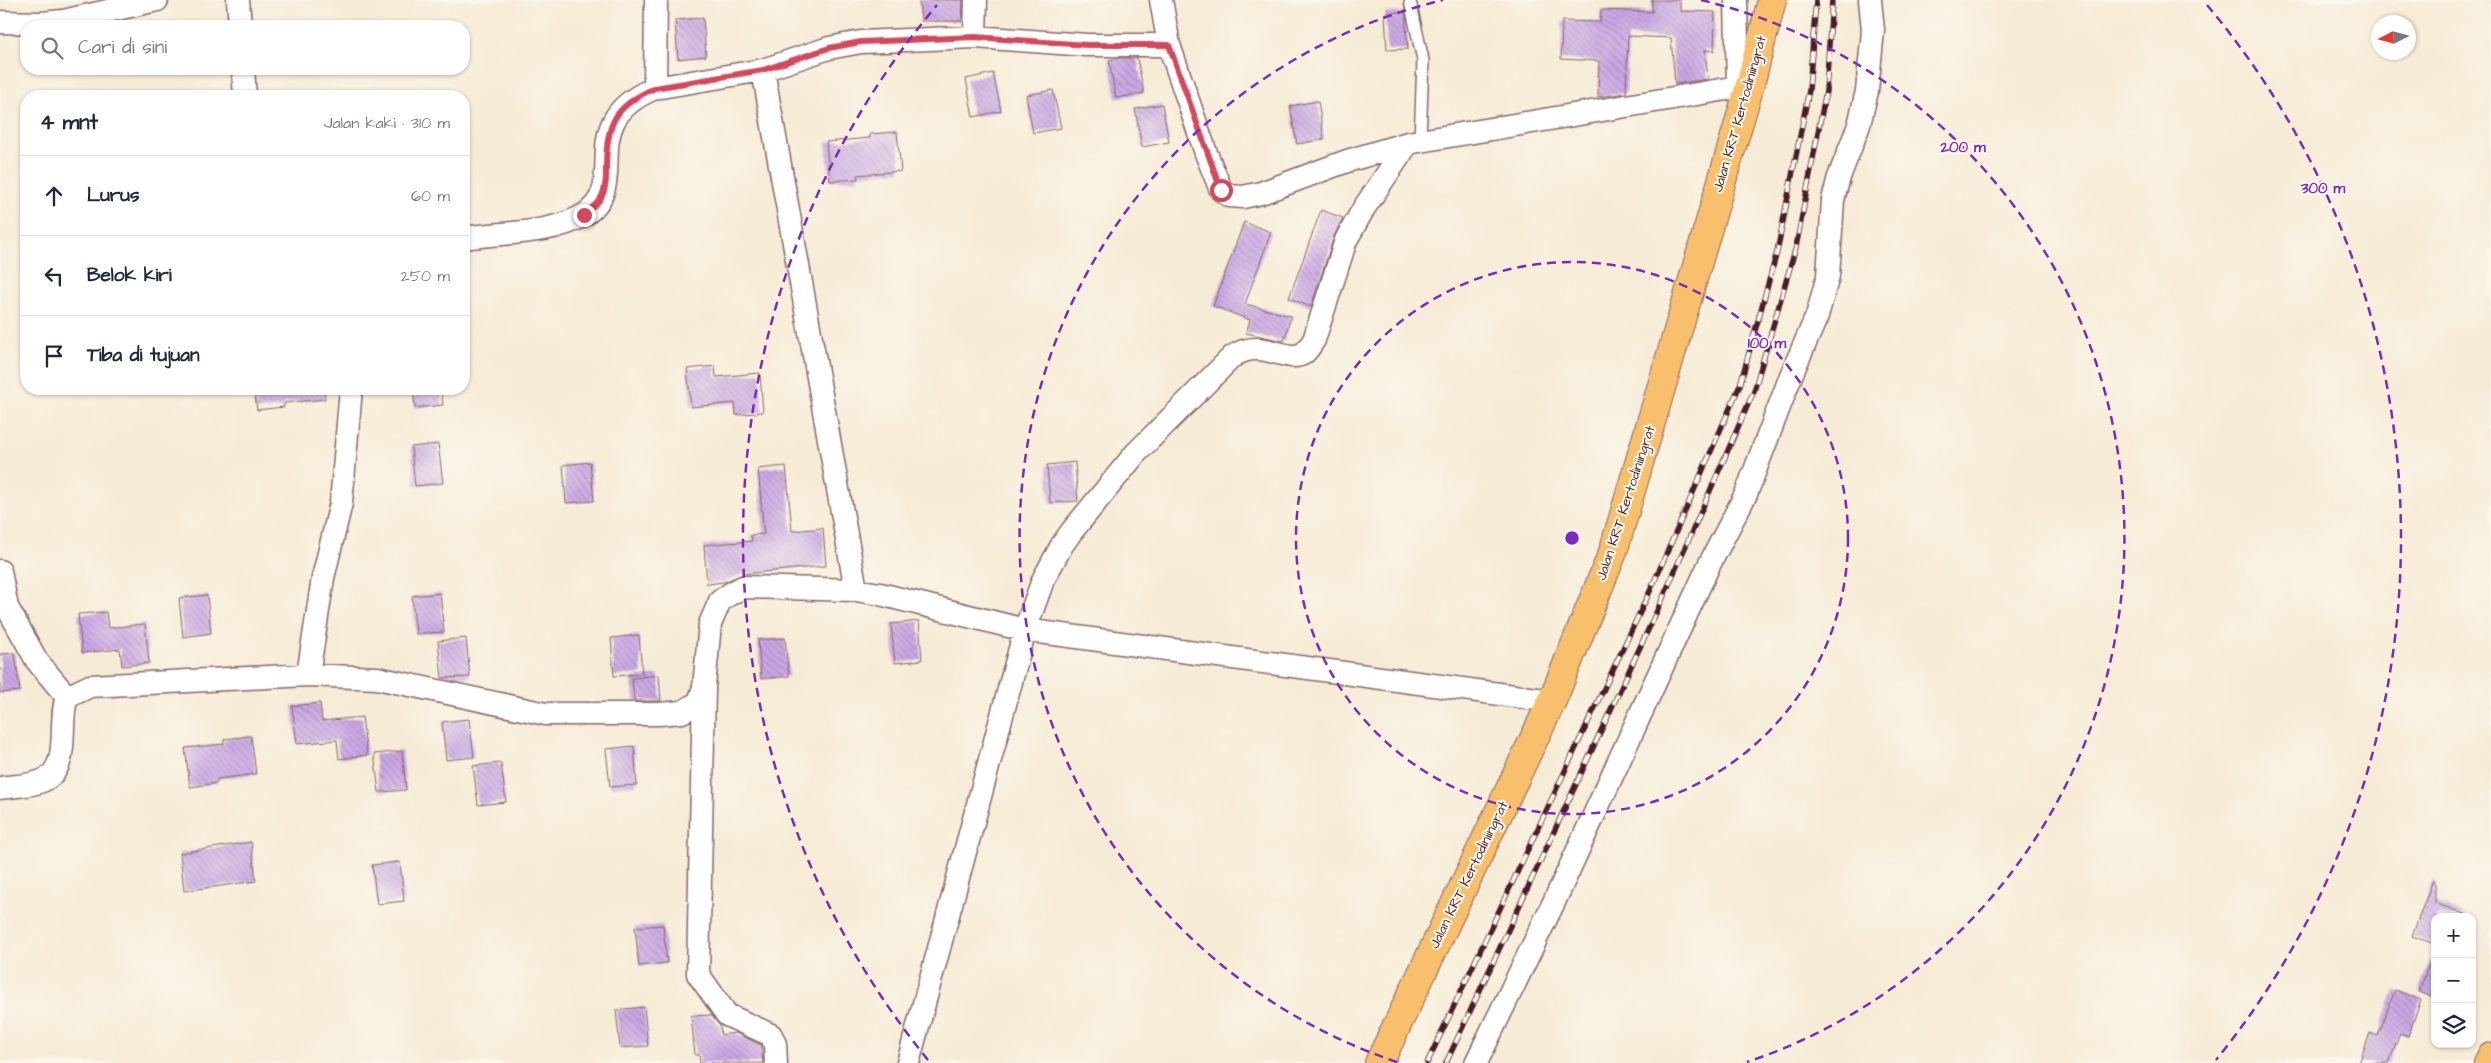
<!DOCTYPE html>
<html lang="id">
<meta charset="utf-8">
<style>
:root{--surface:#fff;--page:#f2f2f3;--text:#1f2937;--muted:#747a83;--line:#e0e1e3}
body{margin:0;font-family:"Architects Daughter",sans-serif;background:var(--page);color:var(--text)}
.controls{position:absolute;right:15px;bottom:15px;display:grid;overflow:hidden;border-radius:10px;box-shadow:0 1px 4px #0004}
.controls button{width:45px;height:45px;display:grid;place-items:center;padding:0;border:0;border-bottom:1px solid var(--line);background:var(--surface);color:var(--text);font:25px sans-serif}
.compass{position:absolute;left:2371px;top:15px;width:45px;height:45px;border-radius:50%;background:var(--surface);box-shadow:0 1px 4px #0004;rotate:264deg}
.stop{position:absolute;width:15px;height:15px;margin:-11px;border:4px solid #d1495b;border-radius:50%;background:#fff}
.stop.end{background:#d1495b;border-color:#fff;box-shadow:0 1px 5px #0008}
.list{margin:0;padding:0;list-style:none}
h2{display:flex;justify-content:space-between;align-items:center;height:65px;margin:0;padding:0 20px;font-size:21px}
h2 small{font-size:16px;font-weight:400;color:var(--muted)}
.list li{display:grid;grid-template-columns:32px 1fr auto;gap:15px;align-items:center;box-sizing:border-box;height:80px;padding:0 20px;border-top:1px solid var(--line)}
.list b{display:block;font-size:19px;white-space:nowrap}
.list em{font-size:16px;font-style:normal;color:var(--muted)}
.icon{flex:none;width:28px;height:28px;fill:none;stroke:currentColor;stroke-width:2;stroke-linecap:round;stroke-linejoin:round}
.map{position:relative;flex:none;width:2491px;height:1063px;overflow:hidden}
.search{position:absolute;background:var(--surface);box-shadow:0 1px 4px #0004;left:20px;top:20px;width:450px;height:55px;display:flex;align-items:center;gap:12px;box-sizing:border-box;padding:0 18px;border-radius:20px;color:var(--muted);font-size:19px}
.panel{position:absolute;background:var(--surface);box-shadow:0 1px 4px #0004;left:20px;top:90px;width:450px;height:305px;border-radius:20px}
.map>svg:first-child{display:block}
.building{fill:url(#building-back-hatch)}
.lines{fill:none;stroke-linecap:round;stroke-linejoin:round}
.service-casing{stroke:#866667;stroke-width:14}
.minor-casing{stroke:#866667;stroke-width:25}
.primary-casing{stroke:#866667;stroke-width:30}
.trunk-casing{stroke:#866667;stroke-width:30}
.service{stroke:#fff;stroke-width:11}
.minor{stroke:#fff;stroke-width:22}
.primary{stroke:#f8bf6c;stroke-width:28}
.trunk{stroke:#f8bf6c;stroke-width:28}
.rail-casing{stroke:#4a1f2b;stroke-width:5.5}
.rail{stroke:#fbf7ec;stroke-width:4;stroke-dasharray:11;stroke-linecap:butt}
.route{stroke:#d1495b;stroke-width:6}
.ring{fill:none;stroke:#7b2cbf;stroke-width:2.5;stroke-dasharray:9 6}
.labels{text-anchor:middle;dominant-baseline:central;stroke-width:4;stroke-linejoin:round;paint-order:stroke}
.street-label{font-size:14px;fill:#4a1f2b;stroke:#fbf7ec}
.centre{fill:#7b2cbf;stroke:#fbf7ec;stroke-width:2.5}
.ring-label{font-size:15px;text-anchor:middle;font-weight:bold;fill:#7b2cbf;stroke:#fbf7ec;stroke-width:4;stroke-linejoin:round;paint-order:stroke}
</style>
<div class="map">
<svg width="2491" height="1063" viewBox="0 0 2491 1063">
<defs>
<pattern id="building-back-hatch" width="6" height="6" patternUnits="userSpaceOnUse" patternTransform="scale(1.25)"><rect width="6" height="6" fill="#caa8e5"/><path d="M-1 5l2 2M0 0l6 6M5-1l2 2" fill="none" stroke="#a688ba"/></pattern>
</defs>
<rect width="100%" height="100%" fill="#fbf7ec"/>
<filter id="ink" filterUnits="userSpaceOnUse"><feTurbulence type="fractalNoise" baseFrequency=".02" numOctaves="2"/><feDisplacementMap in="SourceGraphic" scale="10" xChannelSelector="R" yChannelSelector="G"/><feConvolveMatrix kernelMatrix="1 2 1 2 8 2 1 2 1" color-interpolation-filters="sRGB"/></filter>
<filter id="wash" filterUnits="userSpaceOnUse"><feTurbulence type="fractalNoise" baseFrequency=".0096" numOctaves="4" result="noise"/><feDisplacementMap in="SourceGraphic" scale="20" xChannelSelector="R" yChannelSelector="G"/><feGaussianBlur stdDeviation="1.12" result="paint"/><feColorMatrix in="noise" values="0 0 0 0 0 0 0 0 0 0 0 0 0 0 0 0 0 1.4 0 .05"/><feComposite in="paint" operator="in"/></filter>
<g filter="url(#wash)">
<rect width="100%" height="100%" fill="#f6ebd6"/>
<g id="blocks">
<path class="building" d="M919,0h44l-1,21h-41z
M1652,0h28v11l35,1 -1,39 -9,-1 3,29 -33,5 -4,-46 -43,-2 -2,57 -28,4 1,-36 -38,-2 1,-38 38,1 1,-12 51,2z
M1405,12l3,37 -21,1 -2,-37z
M703,18l3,38 -28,3 -3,-39z
M1120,58h17l7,35 -28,5 -7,-38z
M993,73l8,38 -28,6 -7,-38z
M1053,90l8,38 -28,5 -7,-38z
M1318,101l6,38 -27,5 -7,-38z
M1162,104l7,38 -27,5 -7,-38z
M897,132l4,39 -44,4 1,4 -28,2 -4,-39 44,-4v-4z
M1321,210l22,8 -9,18 -23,71 -22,-9z
M1244,222l27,10 -26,72 46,12 -7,25 -38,-8 4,-13 -37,-14z
M715,366l1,11 44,-4 3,39 -27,3 -1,-12 -44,4 -4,-38z
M254,389h70l1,10 -41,4v4l-27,3z
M413,389h28l2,16 -28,3z
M438,444l5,39 -28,3 -4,-39z
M590,462l4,39 -28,2 -3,-38z
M1075,462l3,39 -28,2 -3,-38z
M786,466l6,65 31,-3 3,38 -83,8 -19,8 -17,2 -3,-39 48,-4 -1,-6 13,-1 -6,-65z
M440,593l4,39 -28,2 -4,-38z
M207,595l4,38 -28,4 -4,-39z
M106,612l2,16 37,-4 4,39 -27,3 -2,-17 -38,4 -4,-39z
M919,621l3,39 -27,3 -4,-39z
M639,635l3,39 -28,2 -3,-38z
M466,638l4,39 -28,1 -4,-37z
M785,638l4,38 -28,3 -3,-39z
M15,653l5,38 -20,2v-39z
M659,675l2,26h-27l-2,-23z
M320,703l2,18 40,-4 5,38 -28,4 -2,-19 -40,4 -5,-38z
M469,719l5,38 -28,3 -4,-38z
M251,736l5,38 -39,5v4l-27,4 -5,-39 39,-4v-5z
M634,746l3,39 -27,2 -4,-38z
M402,751l4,39 -27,2 -5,-38z
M501,763l5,39 -28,3 -5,-39z
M251,842l5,39 -72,10 -4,-38z
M400,862l4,39 -27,3 -5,-39z
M2433,880h2v23l32,12 -32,2v27l-23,-8z
M663,925l4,38 -28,3 -4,-39z
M2433,953l2,1v44l-16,-6z
M2395,990l26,10 -13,36 -8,-3 -11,30h-30l11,-30 8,3z
M644,1007l4,39 -28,2 -4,-38z
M711,1015l9,11 1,9 15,-2 25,12 2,18h-63l-1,-8h-4l-4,-39z"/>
</g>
</g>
<g filter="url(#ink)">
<use href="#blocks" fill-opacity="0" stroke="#866667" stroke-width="1"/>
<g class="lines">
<g class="service-casing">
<path id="service" d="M1410,1l13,59 -3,82"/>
</g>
<g class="minor-casing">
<path id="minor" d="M238,0l2,26
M1161,0l8,45 37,108 15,37 9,6 13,1 18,-4 86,-32 61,-18 342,-58
M1736,0l2,86
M0,22l42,1 21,-2 94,-21
M975,37l1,-37
M243,69l2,27
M763,70l93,520
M655,88l1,-88
M464,238c37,-6 87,-3 120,-23 50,-32 -13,-92 71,-127l108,-18 66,-22 32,-6 114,-5 112,8h82
M0,571l7,36 30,54 30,36
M308,675l15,-97 18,-75 10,-114
M704,688l-6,286 29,41 44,20 4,9 1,19
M0,788c13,-2 30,-2 42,-7 31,-13 15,-58 25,-84l23,-11 218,-11 69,3 169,36h113l23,-2 17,-10 5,-15 6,-63 10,-23 10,-7 13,-7 113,3 24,4 145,36 527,71
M908,1063l117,-433 18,-50 19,-35 10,-14 64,-78 96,-96c30,-21 54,8 72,-4 4,-3 7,-9 10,-13l32,-100 18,-32 44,-65
M1476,1063l78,-161 155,-337 37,-71 46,-121 25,-57 11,-40 5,-76 6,-23 20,-52 8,-34 6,-61 -3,-30"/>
</g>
<g class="primary-casing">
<path id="primary" d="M1379,1063l173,-362 61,-149 137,-467 22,-85"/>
</g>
<g class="trunk-casing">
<path id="trunk" d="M2488,1063l3,-6"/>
</g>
<use href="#service" class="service"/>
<use href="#minor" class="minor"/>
<use href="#primary" class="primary"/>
<use href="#trunk" class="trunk"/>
<g class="rail-casing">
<path id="rail" d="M1427,1063l224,-474 89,-204 37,-133 32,-162 7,-90
M1446,1063l216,-463 92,-209 42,-144 30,-156 6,-91"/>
</g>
<use href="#rail" class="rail"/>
</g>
</g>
<g class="lines" filter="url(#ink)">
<path class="route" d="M584,215c6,-6 14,-11 18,-19 5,-10 4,-21 4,-31 1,-42 8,-59 49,-77l108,-18 66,-22 32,-6 114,-5 112,8h82l52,145"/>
</g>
<g class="ring">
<circle cx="1572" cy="538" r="276"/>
<path d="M1397 1062A553 553 0 0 1 1443 0M1701 0A553 553 0 0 1 1747 1062"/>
<path d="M928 1060A829 829 0 0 1 937 5M2207 5A829 829 0 0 1 2216 1060"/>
</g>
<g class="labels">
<g class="street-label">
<text transform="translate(1740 114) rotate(-74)">Jalan KRT Kertodiniingrat</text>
<text transform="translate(1626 503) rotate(-72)">Jalan KRT Kertodiniingrat</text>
<text transform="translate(1469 875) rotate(-64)">Jalan KRT Kertodiniingrat</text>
</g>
</g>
<circle cx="1572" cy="538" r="8" class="centre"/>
<g class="ring-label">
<text x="1963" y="152">200 m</text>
<text x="2323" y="193">300 m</text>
<text x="1767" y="348">100 m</text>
</g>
</svg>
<div class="controls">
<button>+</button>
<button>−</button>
<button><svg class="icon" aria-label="layers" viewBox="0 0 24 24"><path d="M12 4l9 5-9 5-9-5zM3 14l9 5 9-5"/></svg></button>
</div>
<svg class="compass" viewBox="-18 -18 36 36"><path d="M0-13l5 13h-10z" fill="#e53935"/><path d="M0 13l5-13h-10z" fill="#747a83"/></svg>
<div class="stop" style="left:1221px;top:190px"></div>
<div class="stop end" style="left:584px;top:215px"></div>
<div class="search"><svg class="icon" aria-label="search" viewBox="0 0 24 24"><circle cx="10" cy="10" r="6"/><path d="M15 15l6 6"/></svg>Cari di sini</div>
<section class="panel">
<h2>4 mnt<small>Jalan kaki · 310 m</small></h2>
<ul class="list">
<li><svg class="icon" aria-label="ahead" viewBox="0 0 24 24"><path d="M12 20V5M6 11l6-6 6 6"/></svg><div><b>Lurus</b></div><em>60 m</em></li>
<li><svg class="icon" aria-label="left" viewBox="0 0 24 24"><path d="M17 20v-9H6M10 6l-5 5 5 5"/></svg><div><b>Belok kiri</b></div><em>250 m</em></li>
<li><svg class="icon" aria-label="arrive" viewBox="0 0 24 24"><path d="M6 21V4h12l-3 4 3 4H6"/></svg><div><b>Tiba di tujuan</b></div></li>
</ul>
</section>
</div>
